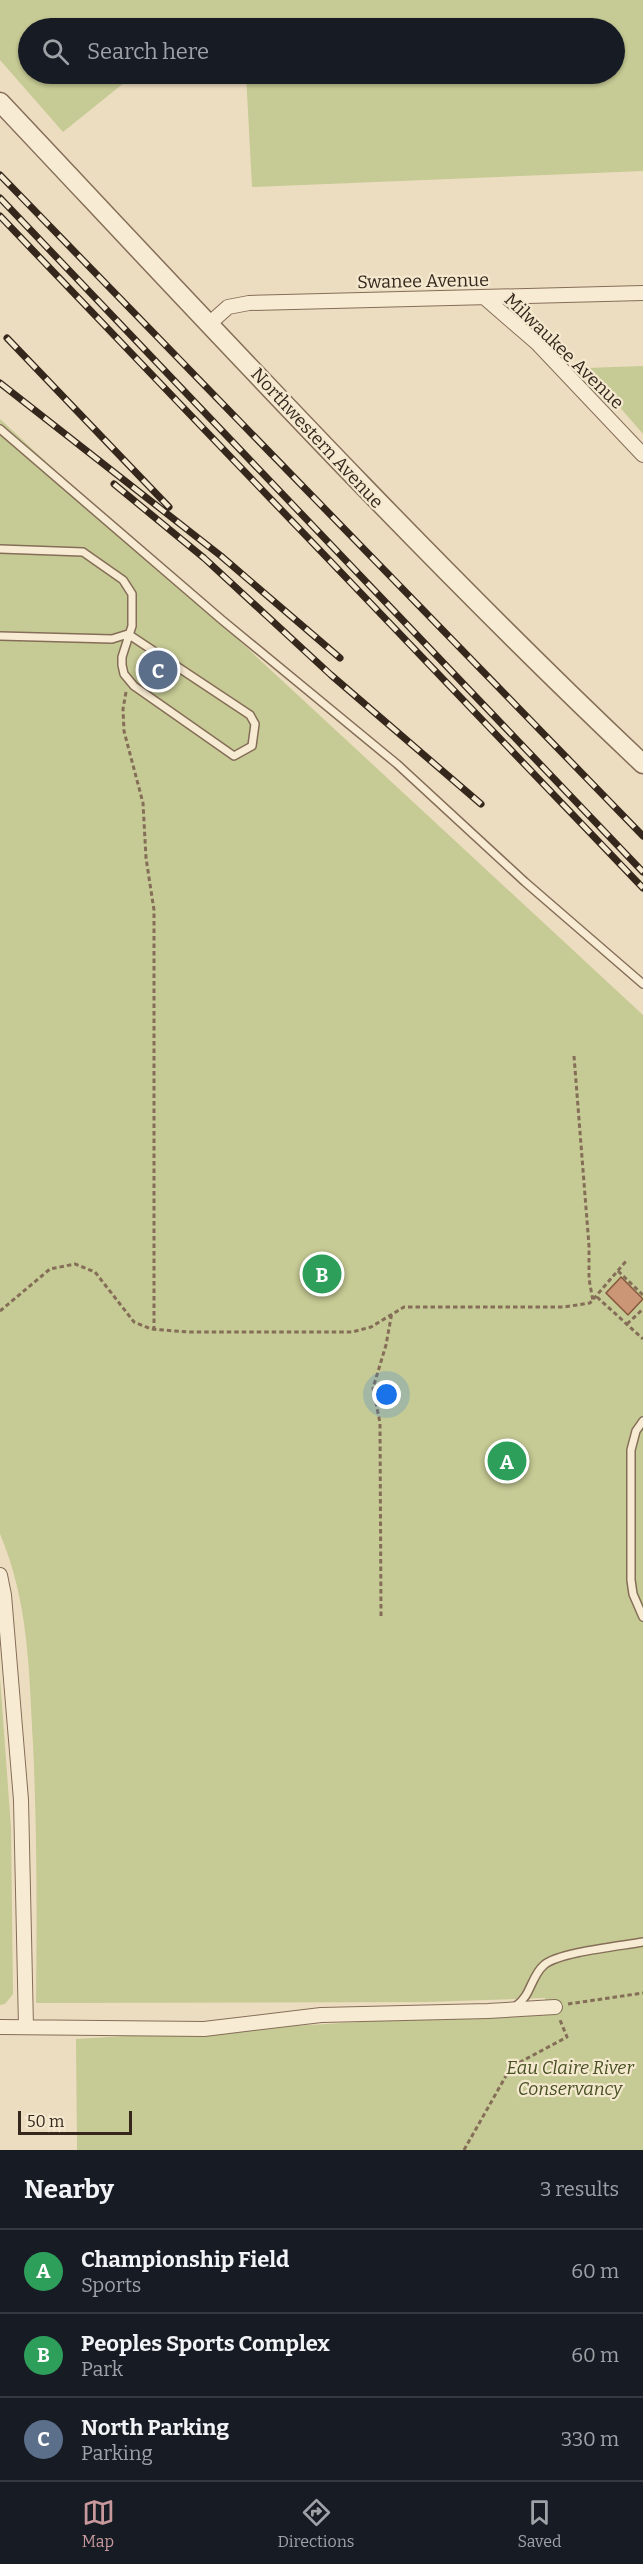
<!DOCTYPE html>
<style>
:root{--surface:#171b24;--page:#20242c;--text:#f1f3f6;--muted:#9ea1a6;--line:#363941;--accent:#c7989c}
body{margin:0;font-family:Bitter,serif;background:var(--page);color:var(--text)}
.scale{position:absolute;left:18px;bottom:15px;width:114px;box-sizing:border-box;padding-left:6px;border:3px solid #35271c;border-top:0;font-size:16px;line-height:21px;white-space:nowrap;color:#35271c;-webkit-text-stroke:4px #f4e8cf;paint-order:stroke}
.you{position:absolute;left:387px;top:1395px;width:21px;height:21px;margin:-15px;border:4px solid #fff;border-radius:50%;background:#1a73e8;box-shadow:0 0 0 9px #1a73e833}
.badge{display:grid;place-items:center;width:39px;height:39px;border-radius:50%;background:var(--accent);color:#fff;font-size:20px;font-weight:700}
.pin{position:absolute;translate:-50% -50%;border:3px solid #fff;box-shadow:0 2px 6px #0006}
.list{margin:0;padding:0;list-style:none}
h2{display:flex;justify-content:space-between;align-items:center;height:78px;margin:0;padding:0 24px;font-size:26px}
h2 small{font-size:20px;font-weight:400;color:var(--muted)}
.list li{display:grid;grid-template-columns:39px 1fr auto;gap:18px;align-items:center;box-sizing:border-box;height:84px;padding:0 24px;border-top:2px solid var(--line)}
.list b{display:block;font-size:22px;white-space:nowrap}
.list p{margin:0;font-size:20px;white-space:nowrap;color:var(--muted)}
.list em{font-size:20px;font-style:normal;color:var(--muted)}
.icon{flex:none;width:33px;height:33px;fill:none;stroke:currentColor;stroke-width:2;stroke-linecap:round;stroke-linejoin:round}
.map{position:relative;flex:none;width:643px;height:2150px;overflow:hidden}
.search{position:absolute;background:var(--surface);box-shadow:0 2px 4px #0004;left:18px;right:18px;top:18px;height:66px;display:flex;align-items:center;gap:15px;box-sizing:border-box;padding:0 21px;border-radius:33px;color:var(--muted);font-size:22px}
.sheet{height:330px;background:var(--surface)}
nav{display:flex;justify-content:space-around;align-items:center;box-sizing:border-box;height:84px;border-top:2px solid var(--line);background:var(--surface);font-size:16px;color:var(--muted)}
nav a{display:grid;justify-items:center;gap:3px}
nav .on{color:var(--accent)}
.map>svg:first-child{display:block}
.green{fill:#c6ca94}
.building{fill:#cb9676;stroke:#84573e;stroke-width:1.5}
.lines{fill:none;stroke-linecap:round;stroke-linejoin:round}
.service-casing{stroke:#856e58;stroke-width:10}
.minor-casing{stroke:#856e58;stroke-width:16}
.tertiary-casing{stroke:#856e58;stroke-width:21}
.path{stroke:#856e58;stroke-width:3;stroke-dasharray:4.5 3;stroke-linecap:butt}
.service{stroke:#f8ebd3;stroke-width:7}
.minor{stroke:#f8ebd3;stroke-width:14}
.tertiary{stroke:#f8ebd3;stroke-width:18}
.rail-casing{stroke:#35271c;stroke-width:7}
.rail{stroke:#f4e8cf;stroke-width:4.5;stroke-dasharray:14;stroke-linecap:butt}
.labels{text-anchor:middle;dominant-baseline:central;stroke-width:4.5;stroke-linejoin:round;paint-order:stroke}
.street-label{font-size:18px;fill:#35271c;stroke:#f4e8cf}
.park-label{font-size:18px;font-style:italic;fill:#485123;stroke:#f4e8cf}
</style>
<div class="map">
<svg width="643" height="2150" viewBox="0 0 643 2150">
<rect width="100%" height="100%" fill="#edddc0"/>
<path class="green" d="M0,0h643v171l-391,16 -6,-113h368v-46h-586v46h107l-72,58 -63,-72z
M643,366v68l-57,-66z
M0,419l643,596v1135h-566l-1,-111 469,-28v-13l-119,4 -390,1c1,-87 1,-173 -3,-259 -4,-74 -4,-141 -33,-210z
M0,1677l11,151 2,166 -8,10 -5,1z"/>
<path class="building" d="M621,1277l22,22 -15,16 -22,-22z"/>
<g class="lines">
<g class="service-casing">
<path id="service" d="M0,429l222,191 175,144 128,118 118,102
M0,549l83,3 40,28 9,14v32l-10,31v8l2,9 10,12 100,70 18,-10 3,-22 -5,-9 -122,-81 -16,5 -112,-3
M643,1421l-7,10 -5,19v130l2,14 10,23
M516,2006c15,-10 15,-30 28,-41 15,-13 77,-19 99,-23"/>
</g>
<g class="minor-casing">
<path id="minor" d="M485,298l52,45 106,112
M209,324l19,-17 21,-4 394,-10
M0,1575l4,20 17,205 5,227
M0,2027l204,2 117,-14 167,-4 67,-4"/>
</g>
<g class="tertiary-casing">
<path id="tertiary" d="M0,102c211,224 419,450 643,662"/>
</g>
<path class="path" d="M126,692l-3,17 1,22 19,72 3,55 8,52v420
M574,1056l15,190v33l4,22
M618,1271l25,24
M597,1297l46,42
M0,1311l50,-42 25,-5 20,8 39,50 17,7 37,3h164l19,-5 33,-20h160l26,-4 37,-43
M627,1324l16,-15
M381,1616l-1,-193 -7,-35 13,-43 6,-33
M568,2004l75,-11
M464,2150l47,-83 56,-30 -7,-17"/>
<use href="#service" class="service"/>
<use href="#minor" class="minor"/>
<use href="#tertiary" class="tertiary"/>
<g class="rail-casing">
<path id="rail" d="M0,175l643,661
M0,198l643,674
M0,216l643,672
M7,338l162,169
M0,383l221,173 119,102
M114,484l90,74 127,117 150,129"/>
</g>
<use href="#rail" class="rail"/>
</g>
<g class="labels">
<g class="street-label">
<text transform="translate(423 281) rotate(-1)">Swanee Avenue</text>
<text transform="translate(564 351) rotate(44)">Milwaukee Avenue</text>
<text transform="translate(317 438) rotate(47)">Northwestern Avenue</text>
</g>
<g class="park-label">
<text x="570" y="2068">Eau Claire River<tspan x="570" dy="21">Conservancy</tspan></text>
</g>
</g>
</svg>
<div class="scale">50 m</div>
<div class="you"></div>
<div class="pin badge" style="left:507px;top:1461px;background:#2e9e5b">A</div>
<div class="pin badge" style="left:322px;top:1274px;background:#2e9e5b">B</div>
<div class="pin badge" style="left:158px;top:670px;background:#5c6f8a">C</div>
<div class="search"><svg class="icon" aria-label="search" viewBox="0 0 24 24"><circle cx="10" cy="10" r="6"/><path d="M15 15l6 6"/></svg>Search here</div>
</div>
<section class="sheet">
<h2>Nearby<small>3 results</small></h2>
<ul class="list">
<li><span class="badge" style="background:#2e9e5b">A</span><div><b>Championship Field</b><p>Sports</p></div><em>60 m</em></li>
<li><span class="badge" style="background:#2e9e5b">B</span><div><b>Peoples Sports Complex</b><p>Park</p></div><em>60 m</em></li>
<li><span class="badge" style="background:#5c6f8a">C</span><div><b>North Parking</b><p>Parking</p></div><em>330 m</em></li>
</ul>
</section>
<nav>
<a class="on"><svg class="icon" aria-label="map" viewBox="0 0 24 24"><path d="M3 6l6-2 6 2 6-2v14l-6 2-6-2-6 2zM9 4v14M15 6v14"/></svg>Map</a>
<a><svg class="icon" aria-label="directions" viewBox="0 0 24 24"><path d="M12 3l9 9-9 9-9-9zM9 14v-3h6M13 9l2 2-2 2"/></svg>Directions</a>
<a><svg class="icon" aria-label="saved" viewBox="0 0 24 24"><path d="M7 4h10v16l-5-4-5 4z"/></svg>Saved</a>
</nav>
